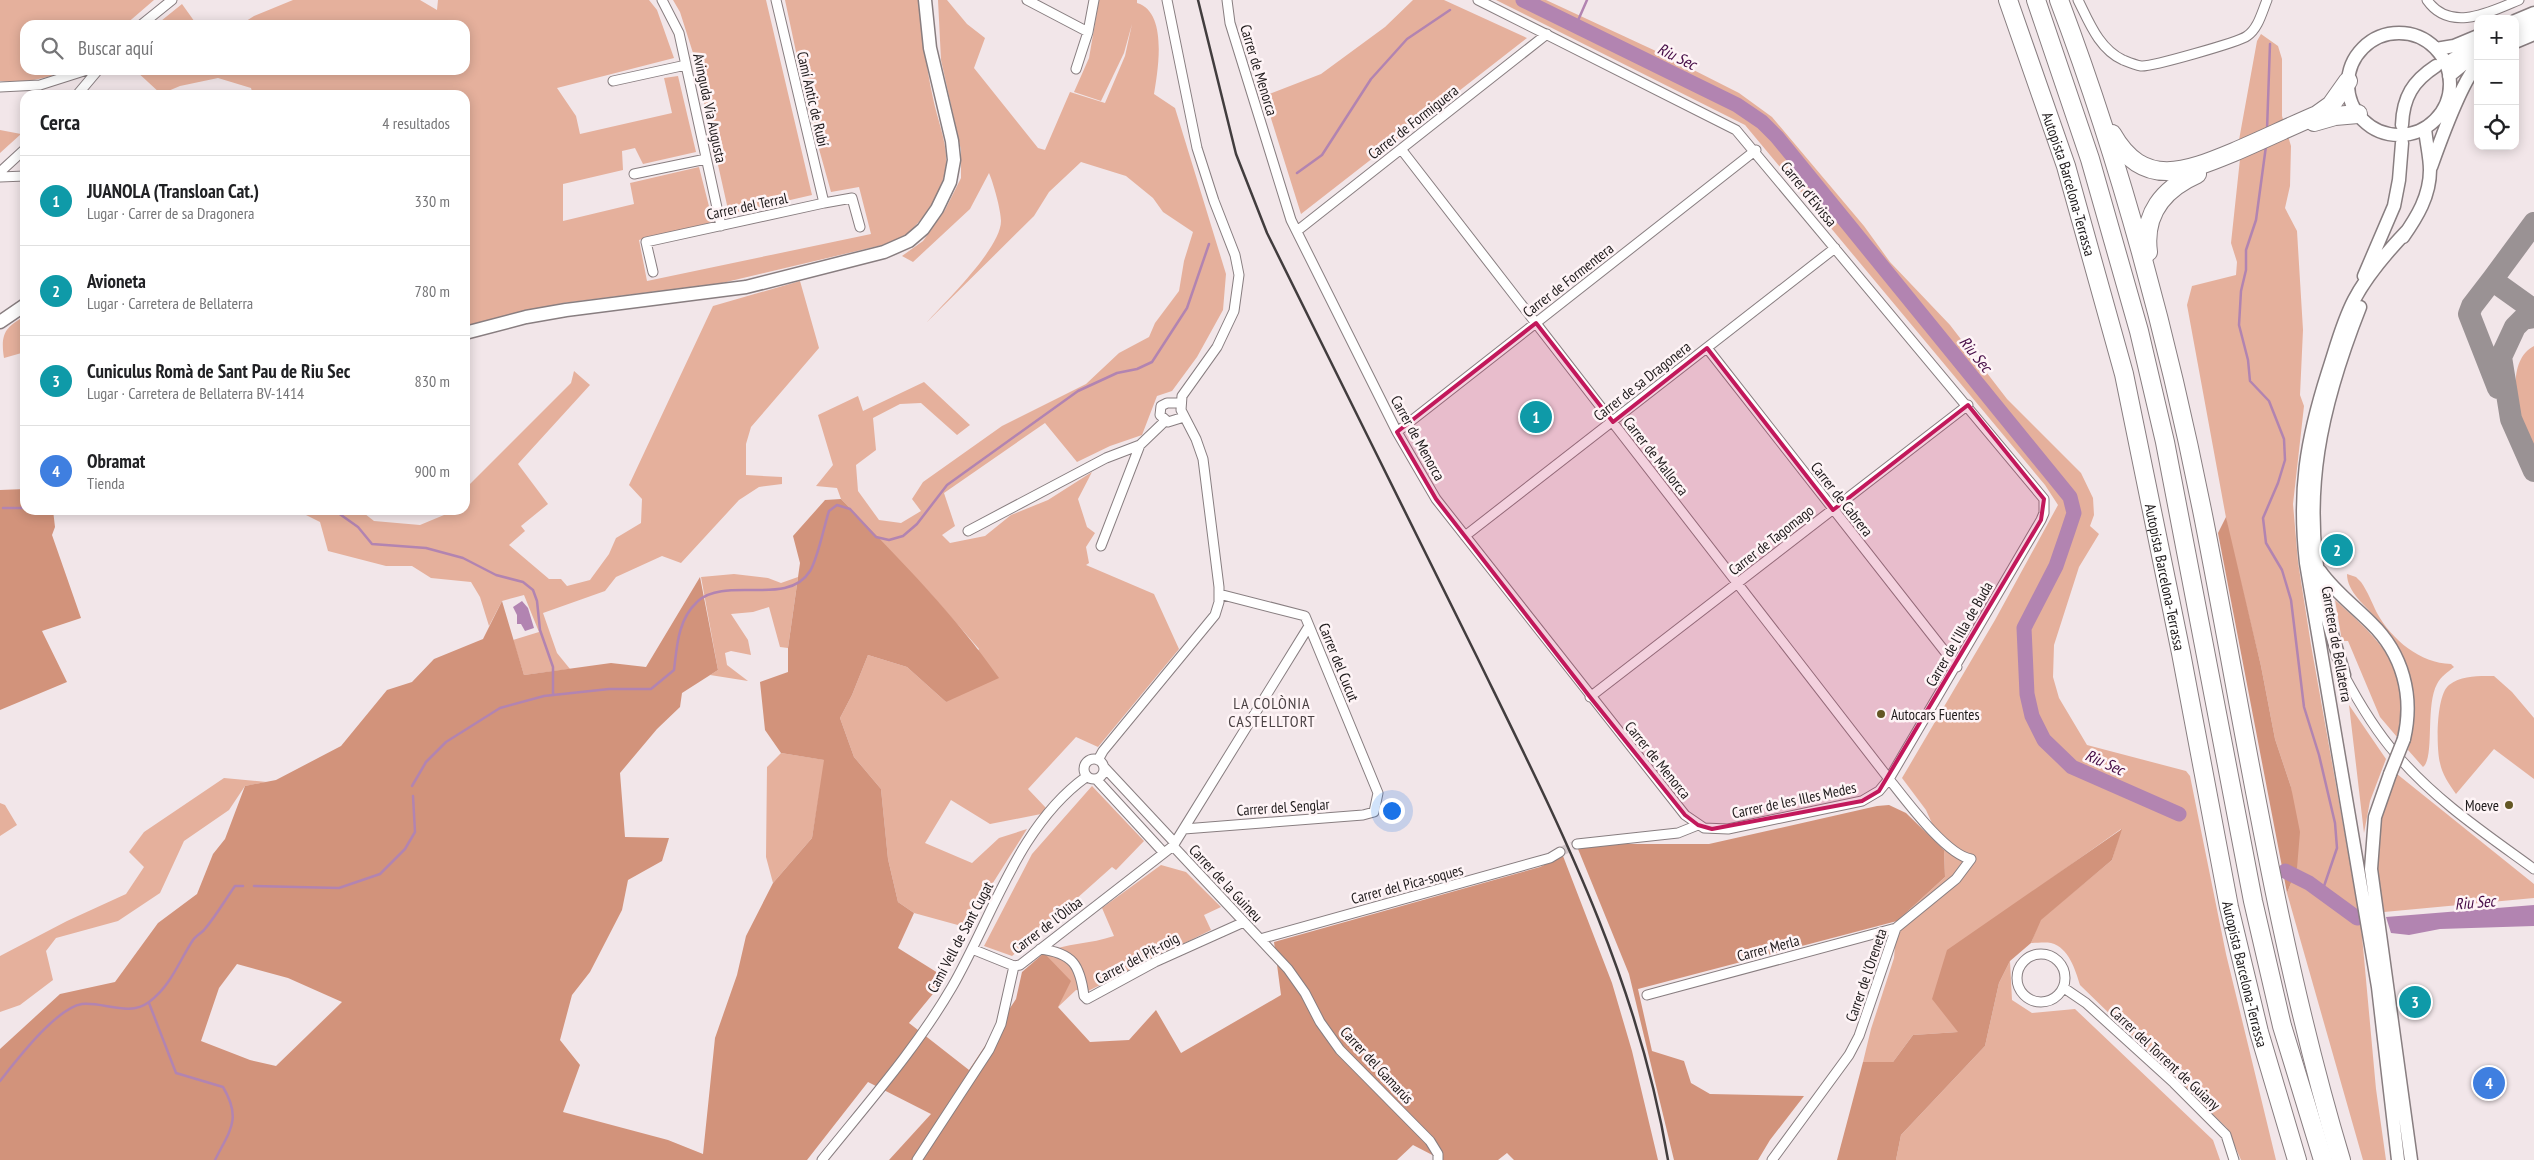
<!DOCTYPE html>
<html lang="es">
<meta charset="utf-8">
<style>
:root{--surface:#fff;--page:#f6f6f6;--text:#202124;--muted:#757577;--line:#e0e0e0;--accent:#0b8043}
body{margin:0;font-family:"PT Sans Narrow",sans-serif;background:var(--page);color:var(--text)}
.controls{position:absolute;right:15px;top:15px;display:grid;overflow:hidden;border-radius:10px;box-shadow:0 2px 12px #0003}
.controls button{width:45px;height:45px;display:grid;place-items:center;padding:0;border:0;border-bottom:1px solid var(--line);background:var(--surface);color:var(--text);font:25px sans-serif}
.you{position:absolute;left:1391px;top:810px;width:18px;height:18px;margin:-12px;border:4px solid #fff;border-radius:50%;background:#1a73e8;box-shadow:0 0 0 8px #1a73e833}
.badge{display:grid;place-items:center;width:32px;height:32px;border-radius:50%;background:var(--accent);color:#fff;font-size:16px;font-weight:700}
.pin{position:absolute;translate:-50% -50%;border:2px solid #fff;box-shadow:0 1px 5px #0006}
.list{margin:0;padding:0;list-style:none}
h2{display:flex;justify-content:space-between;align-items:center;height:65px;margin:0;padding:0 20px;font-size:21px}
h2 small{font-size:16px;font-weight:400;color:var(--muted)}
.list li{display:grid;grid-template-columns:32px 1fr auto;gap:15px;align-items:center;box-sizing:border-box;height:90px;padding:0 20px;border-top:1px solid var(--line)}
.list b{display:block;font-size:19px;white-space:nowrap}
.list p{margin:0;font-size:16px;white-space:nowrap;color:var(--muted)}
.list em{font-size:16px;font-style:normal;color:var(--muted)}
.icon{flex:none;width:28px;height:28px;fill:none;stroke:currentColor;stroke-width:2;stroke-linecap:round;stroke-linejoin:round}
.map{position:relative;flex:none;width:2534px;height:1160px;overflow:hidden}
.search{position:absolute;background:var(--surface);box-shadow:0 2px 12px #0003;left:20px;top:20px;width:450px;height:55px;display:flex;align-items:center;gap:12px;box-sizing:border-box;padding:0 18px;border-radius:15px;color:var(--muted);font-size:19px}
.panel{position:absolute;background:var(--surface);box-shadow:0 2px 12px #0003;left:20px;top:90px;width:450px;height:425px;border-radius:15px}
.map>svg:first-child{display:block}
.green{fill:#e5b09c}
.forest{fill:#d2937b;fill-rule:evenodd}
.water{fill:#b284b1}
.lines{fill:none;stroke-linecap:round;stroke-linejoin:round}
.stream{stroke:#b284b1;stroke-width:2.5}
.river{stroke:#b284b1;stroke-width:15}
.taxiway{stroke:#9a9294;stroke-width:22}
.street-tunnel{stroke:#d2c7ca;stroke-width:9;stroke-dasharray:9 4.5;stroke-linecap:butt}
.street-casing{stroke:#887e80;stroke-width:11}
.secondary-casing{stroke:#887e80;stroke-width:15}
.highway-casing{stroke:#887e80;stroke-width:20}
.street{stroke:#fff;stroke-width:9}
.secondary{stroke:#fff;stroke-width:12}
.highway{stroke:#fff;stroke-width:18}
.rail{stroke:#423d3e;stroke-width:2.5}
.secondary-bridge-casing{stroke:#887e80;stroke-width:15;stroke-linecap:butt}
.secondary-bridge{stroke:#fff;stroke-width:12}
.marked{fill:#c2185b;fill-opacity:0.2;stroke:#c2185b;stroke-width:4;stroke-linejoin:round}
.poi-dot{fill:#635724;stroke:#fef4f6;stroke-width:2}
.labels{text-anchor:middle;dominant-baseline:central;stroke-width:5;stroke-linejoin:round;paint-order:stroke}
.street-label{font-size:15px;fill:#1e1a1b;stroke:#fef4f6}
.poi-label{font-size:15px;fill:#1e1a1b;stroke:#fef4f6;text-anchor:start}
.water-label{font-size:16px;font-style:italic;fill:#440a45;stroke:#fef4f6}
.neighbourhood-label{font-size:16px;letter-spacing:1px;fill:#4a4143;stroke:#fef4f6}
</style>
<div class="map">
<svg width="2534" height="1160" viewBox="0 0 2534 1160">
<rect width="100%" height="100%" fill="#f2e6e9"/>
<path class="green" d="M0,0h154l-29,25h-100v45h45c-22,8 -46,14 -70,11z
M293,0h127l17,10 1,-10h211l8,10 17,48 -117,30 19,28 4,18 92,-21 -8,-35 14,-2 18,76 -53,12 -8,-16 -13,3 1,19 -60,14v37l71,-17 -4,-21 69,-16 14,55 -74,18 8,41 224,-47 -12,-47 -28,5 -22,-79 -24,-113h134c3,32 7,66 14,98 4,21 15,46 13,67 -3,29 -25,59 -47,76l-177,42 -159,20 -98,25v-233h-212l-2,-7 -33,-10 -38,8 -19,8 -26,-24h330v-45h-225l14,-9z
M673,0h93l46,195 -83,19 -36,-161 -13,-41z
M938,0h9l20,24 18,14 -11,30 64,80 7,2 25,-58 35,11 20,-47 7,-32 -8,29 -23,48 -27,-9 15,-34 10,-58h38v3c31,9 21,67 17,91l21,14 51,166 -3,36 -26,47 -25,34 -15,5 -15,39 -32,11 -33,16 -32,-39 -101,70 11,33 -13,9 8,8 35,-7 26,-21 37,-15 44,-28 -14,27 9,28 8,6 -9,14 3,16 -3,2 68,29 25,55 -81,98 -22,-10 -48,52 18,19 -5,6 -51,10 -39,-24 -26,43 47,20 27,-25 28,-9 -62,98 -51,-14 -16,-11 -10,-43 -7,-70 -27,-32 -14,-39 12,-23 16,-40 39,12 39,35 33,-53 -48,-55 -90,-95 -4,-11 -21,-2 17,-21 -15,-50 40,-19 5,15 61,-29 46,43 -13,10 -36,-32 -21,1 -27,14 3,32 -20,15 2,26 21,29 22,3 20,-12 -9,-12 11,-17 79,-56 84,-42 33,-31 30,-16 6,-14 24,-32 5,-30 9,-29 -30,-20 -10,-14 -27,-22 -45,-14 -32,30 -15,24 -107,106c19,-21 74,-74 74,-101 0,-11 -8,-39 -12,-48l-19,36 -57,53 -11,-6 21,-15 22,-31 16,-32v-28l-20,-90z
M1413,0h31l83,38 -226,176 -37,-118 57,-22 64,-47z
M1496,0h50l112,52 81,41 33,24 92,109 26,36 60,63 57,74 74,74 12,25 1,17 -4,11 9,8 -20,33 -25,78 -1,32 6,21 28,47 99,26 4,5 36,178 50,206h-35l-14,-32 -147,-143c-5,-16 -11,-37 -29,-42 -6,-1 -14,0 -20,0l9,-23 72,-60 9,-31 -90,64 -73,139 -45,3 -20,27h-30l8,-33 23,-71 3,-37 48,-44 -1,-27 -18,-40 -24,-32 93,-158 63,-115 -13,-20 -300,-360z
M182,4l15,21h-41z
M2261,34l17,12 4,13v57l9,30 -1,40 -5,22 12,23 6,99 -3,65 4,11 -11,98 5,58 13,83 50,280 15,164 10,71h-23l-76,-267 10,-25 -6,-81 -16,-48 -14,-73 -32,-132 -42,-229 5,-19 44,-11 1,-13 -6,-19 9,-84 -1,-19 18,-99z
M0,130l21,4 -21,19z
M800,281l19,67 -68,79 -5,17v31l36,2v7l-23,3 -20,13 -58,63 -19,-7 -46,21 -11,14 -62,22 14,40 13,16 -46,6 -11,-35 26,-8 -15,-37 -22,6 -13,25 -9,-29 -9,-15 -40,-4 -19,-12h-26l-58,-15 -8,-29 -24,-12h64l14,11 46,4 24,-10 4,-5h17v-21l106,-106 3,-12 16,14 -72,79 30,40 -27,22 4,5 -16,14 40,34h12l6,7 23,-6 19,-26 7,-16 25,-15 1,-24 -13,-14 84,-179z
M25,316v36l-21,6c-4,-25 2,-31 21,-42z
M2534,346v111c-13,-27 -34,-93 0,-111z
M734,574l34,4 13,5 17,-6 -10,71 -8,-1 -11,-40 -16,5 -22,2 17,26 3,15 -20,-4 -6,2 2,12 21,16 -38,-6 8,-5 -17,-93z
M2347,574l9,3 5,5c7,10 11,21 16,31 15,27 43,50 74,51l3,3c-6,5 -13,9 -17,17 -12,22 -2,74 -14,83l-15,-17c11,-53 3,-90 -32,-132 -10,-12 -29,-26 -29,-44z
M2335,600c46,41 79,71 62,137l-17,-20 -32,-76h-6z
M2494,676l18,16 22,26v61l-40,-30 -38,45c-7,-10 -14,-20 -16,-31 -4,-16 -4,-68 9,-78 13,-10 30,-9 45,-9z
M2349,705l37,54 -16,42 -6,32z
M781,753l44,7 -13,78 -39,45 -7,-26 1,-90z
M2397,774l137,110v14l-150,14c-11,-55 -10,-87 13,-138z
M224,778l43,4 -22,4 -16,24 -45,31 -24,52 -42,28 -62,17 -10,13 7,29 -33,25 -20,7v-56l67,-35 59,-27 18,-27 -15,-15 15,-20z
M1092,786l52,55 -28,29 -4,-3 -100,89 -28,-10 48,-92z
M0,803l5,2 12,20 -17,11z
M1161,865l25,7 35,35 -17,8 7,15 -123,61 -12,-1 -18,17 -14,-54c22,-10 47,-9 70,-17l-12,-28z
M2010,961l2,39 20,13 43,-4 138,131 7,20h-324l5,-25 84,-89 14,-63z"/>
<path class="forest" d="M25,489v21h28l2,17 -3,8 29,83 -39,13 25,51 -67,28v-220z
M841,499c55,57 112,113 158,179l-53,24 -39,-35 -39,-12 -16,40 -12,23 14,39 27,32 7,70 10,43 16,11 -16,35 48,30 -37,45 60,47 47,-71 6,-27 22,-19 27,28 -13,26 32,35 39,-2 27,-30 25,43 100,-58 -7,-53 266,-75 23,-11 49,127 20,68 26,109h-144l-7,-7 -9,7h-56l-29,-15 -16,15h-508l42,-46 -63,-32 -61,78h-807v-111l60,-55 55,-12 43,-59 39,-29 16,-40 12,-15 20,-53 31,-6 65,-34 46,-56 25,-8 22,-23 49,-20 19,-38 22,74 87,-12 35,4 54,-90 18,93 -36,23 -2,14 -23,22 -37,44 5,64 44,1 -7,23 -34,19 -6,30 -32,62 -18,23 -12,45 20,25 -17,47 105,28 35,14 12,-116 22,-63 9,-39 27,-53 39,-45 12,-78 -43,-7 -16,-23 -5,-48 28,-10v-24l12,-85 -7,-27 32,-36zM237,964l51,14 54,24 -66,64 -26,-6 -49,-19 18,-53z
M2226,517l35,149 14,73 16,48 9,45 -3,36 -10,25 -69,-360z
M1889,805l17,8 38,37 1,27 -48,44 -259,68 14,62 32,10 7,22 19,11 94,2 -34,44 -12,20h-84l-45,-186 -51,-125 9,-4 12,-1h110l168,-38z
M2122,829l-10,31 -71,60 -10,23 -21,18 -11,22 -14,63 -84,89 -5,25h-59l26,-98h30l20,-27 45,-3 -26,-33 15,-49z"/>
<path class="water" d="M522,601l6,7 6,20 -9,3 -4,-7h-4v-9l-4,-8z
M2534,905v21l-94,3 -31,6 -18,-2 -5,-16z"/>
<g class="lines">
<path class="stream" d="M1576,25l11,-25
M2267,130l3,-86
M2266,146l-10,74 -10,30v20l-5,21 -2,34 9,35 2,21 19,20 15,38 1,21 -7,23 -15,35 3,25 16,27 9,30 13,107 15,48 16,68 2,25 -15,44
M1297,173l25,-18 49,-76 36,-40 43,-29
M3,508h22
M334,510l24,17 14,17 54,4 37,10 33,17 27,7 10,8 4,11 3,29 13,37v28
M698,601c28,-25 90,6 112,-30 8,-13 14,-45 19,-60l8,-6 13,4 26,28 13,3 14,-4 14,-12 30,-39 131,-94 39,-18 20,-4 15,-7 35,-54 22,-64
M412,786l14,-24 20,-20 54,-34 44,-12 65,-7h42l23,-19c3,-25 4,-50 23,-68
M254,886l85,2 41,-14 25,-25 10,-17 -2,-36
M149,1003l27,70 47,14c19,32 7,43 -8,73
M0,1081c16,-20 56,-73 82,-77 23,-2 47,13 67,-2 22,-16 30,-41 44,-62 3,-4 8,-7 11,-10 12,-14 21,-30 31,-44h8"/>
<path class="river" d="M1523,0l214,105 25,17 15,15 293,360 4,16 -6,18 -12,35 -32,62 3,66 5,22 12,24 28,27 107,47
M2285,871l24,12 48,35"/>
<path class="taxiway" d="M2534,223l-42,57 42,30
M2492,280l-20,26 -3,8 29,74
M2534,317l-11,2 -8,8 -14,30 10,62 23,52"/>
<path class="street-tunnel" d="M1560,852l17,-8"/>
<g class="street-casing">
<path id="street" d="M662,0l17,33 42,193
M776,0l48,203
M1027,0l61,32
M1227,0l3,23 61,197 106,212 39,67 249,316 19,13 24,1 134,-28 17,-10 10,-12 152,-259 3,-7v-14l-308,-369 -258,-130
M2078,0c11,22 21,49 45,60 5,2 12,5 18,6 10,1 98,-24 106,-30 11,-7 15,-24 20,-36
M2427,0c23,33 63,12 92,0
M141,25l31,-25
M1076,69l12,-37 6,-32
M613,81l73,-16
M0,87l40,-2 47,-15
M77,95l21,-25
M1401,149l488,630c16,20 57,76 82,80l-15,20 -60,49 -37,108 -10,19 -77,105
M0,172l25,-23
M634,174l72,-15
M0,177l25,-1
M1297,231l250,-197
M653,272l-7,-30 178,-39 28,-5 8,29
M1707,348l250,319
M1181,403h-14l-6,3 -1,9 8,7 16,-5
M1397,432l359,-282
M968,531l138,-73 34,-13 25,-24
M1465,536l370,-288
M1101,546l39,-101
M2344,675c15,28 31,55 52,79 39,46 90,80 138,115
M1590,697l378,-292
M1084 769a10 10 0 1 1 20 0a10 10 0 1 1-20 0Z
M1098,760l5,-9 112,-136 4,-13v-15l-16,-128 -7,-20 -15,-29 1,-14 35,-49 17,-36 5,-36 -4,-20 -21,-54 -17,-53 -30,-148
M1104,767l71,76
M1096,779l68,74
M1184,829l179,-14 11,-3 4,-19 -73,-177 -86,-22
M1577,844l101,-11 20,-8
M1173,846l115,123 17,24 15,29 20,28 90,91 8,13v6
M1260,939l290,-81 10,-6
M972,949l42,17
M1040,949c33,4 40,16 44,47l3,3 68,-37 89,-40
M2017 978a24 24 0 1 1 48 0a24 24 0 1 1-48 0Z
M1014,966l6,-1 153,-119 136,-220
M2064,988l22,15 88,80 52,52 8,25
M1647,995l249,-67
M822,1160c45,-56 94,-111 130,-173 41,-71 66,-161 134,-210
M917,1160l72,-110 12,-26 13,-58"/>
</g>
<g class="secondary-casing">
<path id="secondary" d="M2515,21l19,-8
M2515,31l19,-8
M2348 84a51 51 0 1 1 102 0a51 51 0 1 1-102 0Z
M2515,42l19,-8
M2436,49l18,-3 24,-10
M2453,59l25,-11
M2449,76l17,-14 12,-5
M2402,125c1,-28 11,-44 34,-59
M2431,167c9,-25 30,-85 47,-103
M2403,237c14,-20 27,-41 27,-67 0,-14 -4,-28 -5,-42
M2364,276l30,-70 5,-26 3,-37
M0,322l25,-17
M465,333l61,-16 40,-7 180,-23 138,-35 25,-11 14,-12 14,-20 13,-27 4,-22 -2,-19 -22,-93 -5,-48
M2320,571c14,20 33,34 51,52 32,31 43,73 33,116
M2344,675c-7,-25 -15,-49 -21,-74 -23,-106 -2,-195 37,-294
M2390,774l-15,43 -4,52 40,291
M2398,1160l-20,-173 -72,-424c-8,-72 0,-122 22,-191 8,-24 14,-49 26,-72 13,-25 34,-49 53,-69"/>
</g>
<g class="highway-casing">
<g id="highway">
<path id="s1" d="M2008,0l58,166 58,208 57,279 48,254 30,125 38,128"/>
<path d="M2036,0l54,159 49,172 26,111 88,459 29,125 41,134"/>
<path d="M2059,0c64,169 110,343 145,520 42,214 74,431 137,640"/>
<path d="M2314,122l21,-6 23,-2"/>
<path d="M2112,134c31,55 74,38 122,18 28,-12 55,-25 83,-37l14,-10 17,-24"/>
<path d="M2148,252c-5,-38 15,-63 49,-78"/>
</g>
</g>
<use href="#street" class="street"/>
<use href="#secondary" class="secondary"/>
<use href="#highway" class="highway"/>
<path class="rail" d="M1198,0l38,154 31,79c70,141 140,283 210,424 81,166 160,318 191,503"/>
<g class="secondary-bridge-casing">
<path id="secondary-bridge" d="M2390,774l14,-35"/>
</g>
<use href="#secondary-bridge" class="secondary-bridge"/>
</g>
<path class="marked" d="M1536,323l77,99 94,-74 126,162 135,-105 76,94 -3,21 -162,271 -17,10 -150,28 -14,-4 -13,-10 -95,-118 -154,-198 -39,-67z"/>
<g class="poi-dot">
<circle cx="1881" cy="714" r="5"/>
<circle cx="2509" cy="805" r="5"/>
</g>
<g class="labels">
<g class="street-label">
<text transform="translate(1259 70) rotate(73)">Carrer de Menorca</text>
<text transform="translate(813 99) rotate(77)">Camí Antic de Rubí</text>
<text transform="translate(710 108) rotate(78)">Avinguda Via Augusta</text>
<text transform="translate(1413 122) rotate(-38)">Carrer de Formiguera</text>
<text stroke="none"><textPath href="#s1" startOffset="194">Autopista Barcelona-Terrassa</textPath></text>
<text transform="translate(1809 194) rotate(51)">Carrer d'Eivissa</text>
<text transform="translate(747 206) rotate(-12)">Carrer del Terral</text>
<text transform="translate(1568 280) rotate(-38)">Carrer de Formentera</text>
<text transform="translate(1642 381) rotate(-38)">Carrer de sa Dragonera</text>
<text transform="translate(1418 438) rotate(61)">Carrer de Menorca</text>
<text transform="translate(1656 456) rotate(52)">Carrer de Mallorca</text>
<text transform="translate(1842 499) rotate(52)">Carrer de Cabrera</text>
<text transform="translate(1771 540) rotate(-38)">Carrer de Tagomago</text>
<text stroke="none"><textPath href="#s1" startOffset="599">Autopista Barcelona-Terrassa</textPath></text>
<text transform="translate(1959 634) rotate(-60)">Carrer de l'Illa de Buda</text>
<text transform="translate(2337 644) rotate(80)">Carretera de Bellaterra</text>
<text transform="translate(1339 662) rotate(68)">Carrer del Cucut</text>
<text transform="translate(1658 760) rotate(51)">Carrer de Menorca</text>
<text transform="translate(1794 800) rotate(-12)">Carrer de les Illes Medes</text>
<text transform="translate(1283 807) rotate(-4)">Carrer del Senglar</text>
<text transform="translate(1226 883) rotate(47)">Carrer de la Guineu</text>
<text transform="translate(1407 884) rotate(-15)">Carrer del Pica-soques</text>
<text transform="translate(1047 925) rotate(-37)">Carrer de l'Òliba</text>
<text transform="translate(960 937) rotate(-62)">Camí Vell de Sant Cugat</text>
<text transform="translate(1768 948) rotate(-15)">Carrer Merla</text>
<text transform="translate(1137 958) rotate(-28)">Carrer del Pit-roig</text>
<text stroke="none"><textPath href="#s1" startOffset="1004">Autopista Barcelona-Terrassa</textPath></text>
<text transform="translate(1866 975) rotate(-71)">Carrer de l'Oreneta</text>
<text transform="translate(2165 1058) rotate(43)">Carrer del Torrent de Guiany</text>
<text transform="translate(1377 1065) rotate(47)">Carrer del Gamarús</text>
</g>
<g class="poi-label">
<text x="1891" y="714">Autocars Fuentes</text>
<text x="2499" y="805" text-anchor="end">Moeve</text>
</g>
<g class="water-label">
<text transform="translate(1677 56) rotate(26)">Riu Sec</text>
<text transform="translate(1976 354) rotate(51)">Riu Sec</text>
<text transform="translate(2105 762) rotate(24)">Riu Sec</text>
<text transform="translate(2475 902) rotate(-5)">Riu Sec</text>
</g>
<g class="neighbourhood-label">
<text x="1272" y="703">LA COLÒNIA<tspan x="1272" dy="18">CASTELLTORT</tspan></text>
</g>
</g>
</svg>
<div class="controls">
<button>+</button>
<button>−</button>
<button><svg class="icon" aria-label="locate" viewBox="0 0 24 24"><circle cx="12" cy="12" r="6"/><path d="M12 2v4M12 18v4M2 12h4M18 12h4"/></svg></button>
</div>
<div class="you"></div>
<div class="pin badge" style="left:1536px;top:417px;background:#0f9aa8">1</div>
<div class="pin badge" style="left:2337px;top:550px;background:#0f9aa8">2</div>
<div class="pin badge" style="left:2415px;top:1002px;background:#0f9aa8">3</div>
<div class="pin badge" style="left:2489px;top:1083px;background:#3f7fe0">4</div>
<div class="search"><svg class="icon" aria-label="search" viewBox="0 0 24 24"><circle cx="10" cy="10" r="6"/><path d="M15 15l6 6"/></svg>Buscar aquí</div>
<section class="panel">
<h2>Cerca<small>4 resultados</small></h2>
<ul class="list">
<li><span class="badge" style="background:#0f9aa8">1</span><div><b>JUANOLA (Transloan Cat.)</b><p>Lugar · Carrer de sa Dragonera</p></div><em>330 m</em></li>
<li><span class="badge" style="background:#0f9aa8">2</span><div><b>Avioneta</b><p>Lugar · Carretera de Bellaterra</p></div><em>780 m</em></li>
<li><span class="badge" style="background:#0f9aa8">3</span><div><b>Cuniculus Romà de Sant Pau de Riu Sec</b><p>Lugar · Carretera de Bellaterra BV-1414</p></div><em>830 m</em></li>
<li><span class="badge" style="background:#3f7fe0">4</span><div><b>Obramat</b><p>Tienda</p></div><em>900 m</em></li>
</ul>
</section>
</div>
